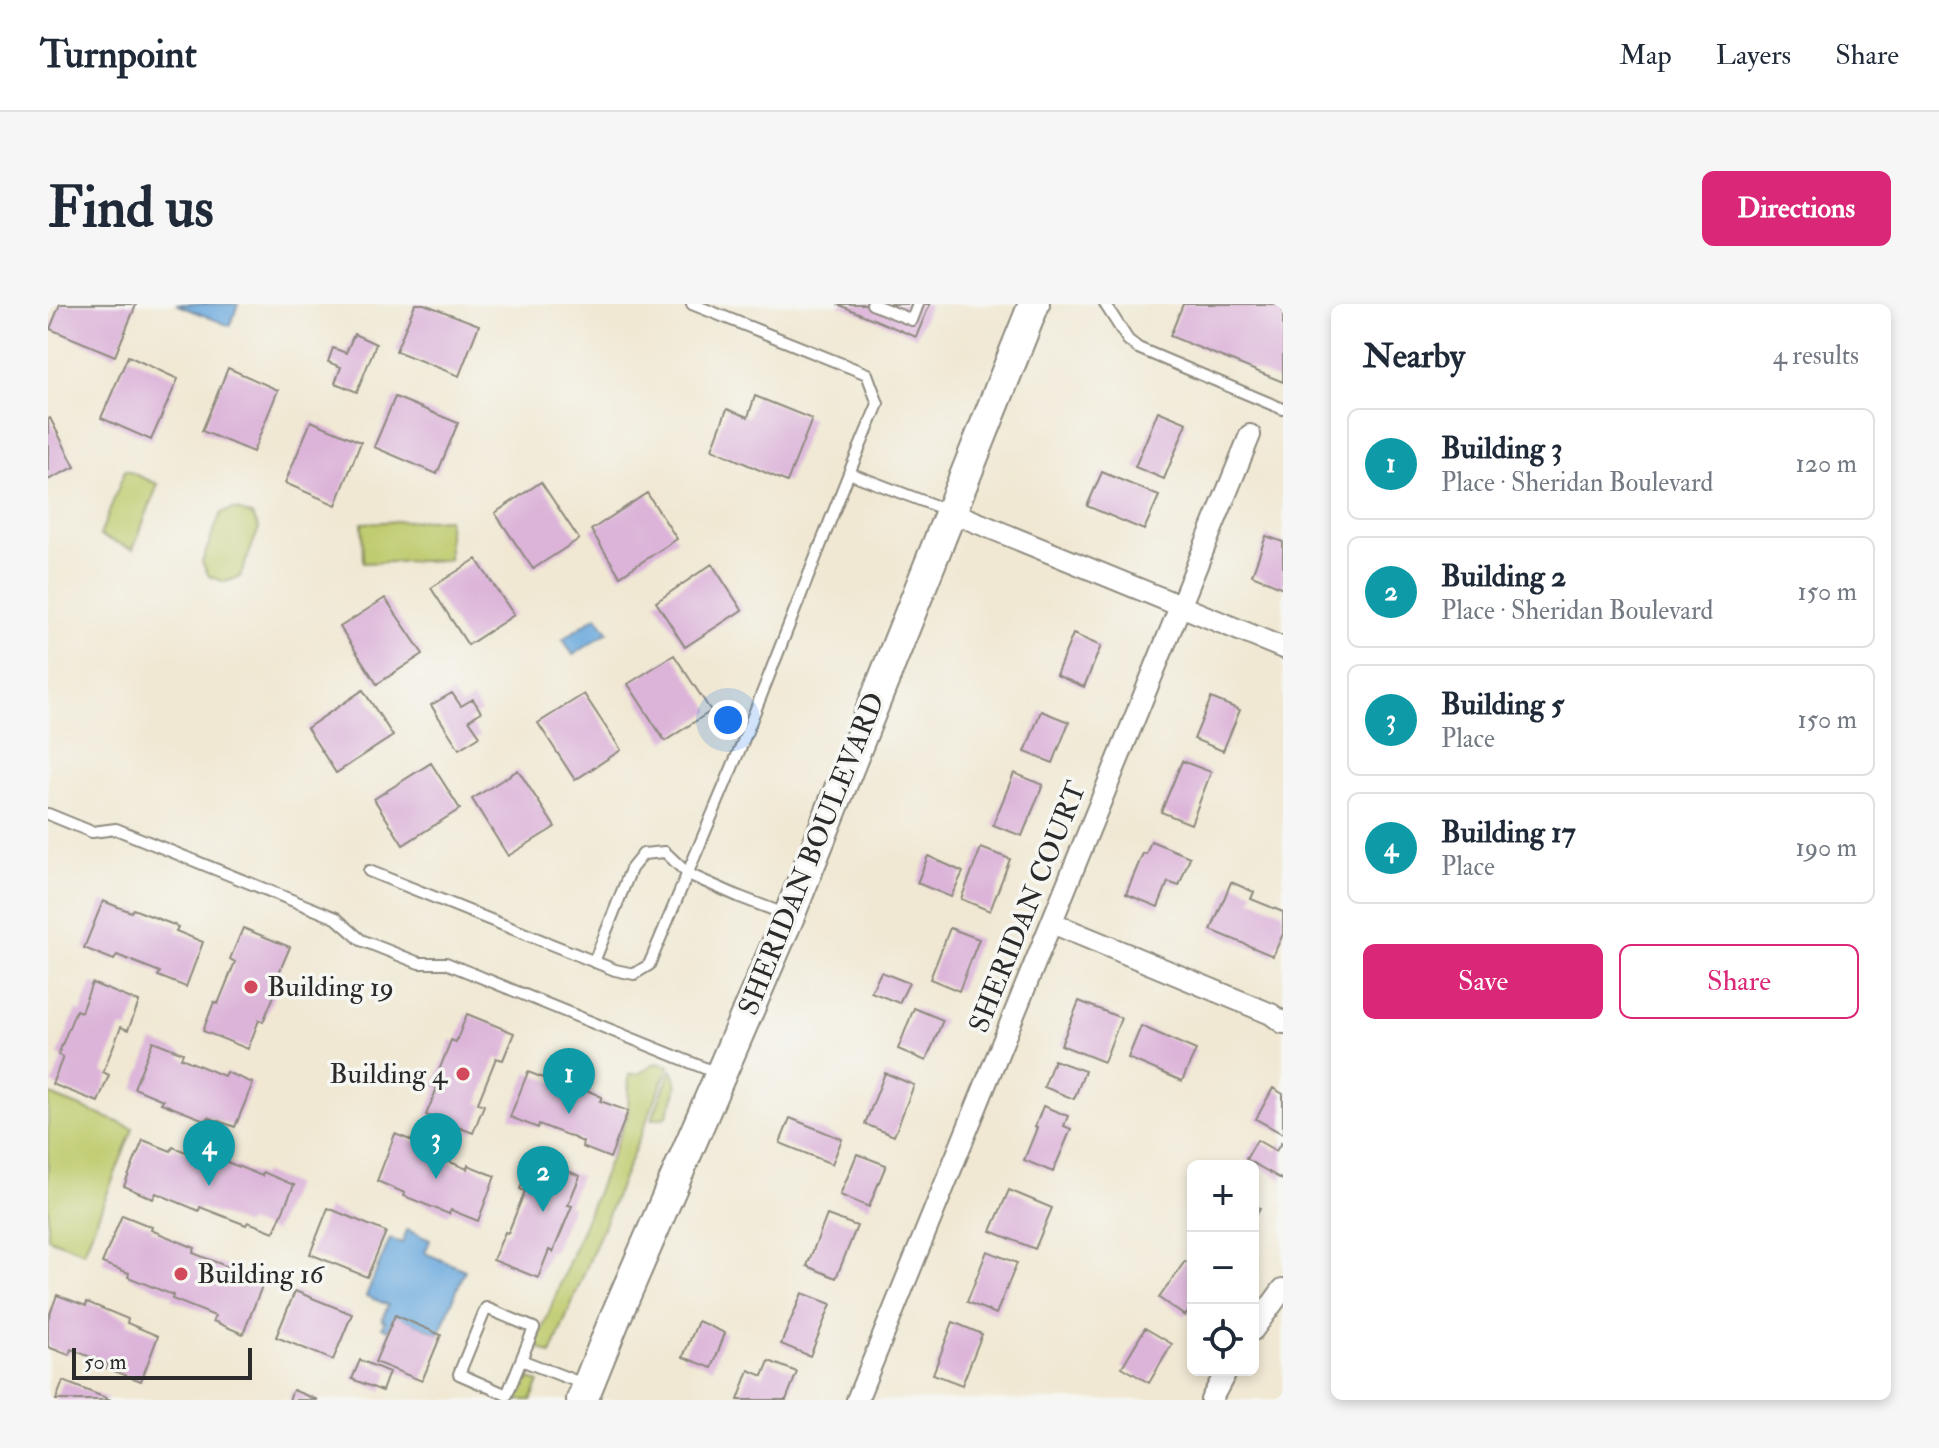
<!DOCTYPE html>
<meta charset="utf-8">
<style>
:root{--surface:#fff;--page:#f6f6f7;--text:#1f2937;--muted:#747a83;--line:#e0e1e3;--accent:#db2777}
body{margin:0;font-family:"IM FELL Double Pica",serif;background:var(--page);color:var(--text)}
.controls{position:absolute;right:24px;bottom:24px;display:grid;overflow:hidden;border-radius:12px;box-shadow:0 4px 12px #0003}
.controls button{width:72px;height:72px;display:grid;place-items:center;padding:0;border:0;border-bottom:2px solid var(--line);background:var(--surface);color:var(--text);font:40px sans-serif}
.scale{position:absolute;left:24px;bottom:20px;width:180px;box-sizing:border-box;padding-left:8px;border:4px solid #2b2b2b;border-top:0;font-size:22px;line-height:28px;white-space:nowrap;color:#2b2b2b;-webkit-text-stroke:6px #f6f6f2;paint-order:stroke}
.you{position:absolute;left:680px;top:416px;width:28px;height:28px;margin:-20px;border:6px solid #fff;border-radius:50%;background:#1a73e8;box-shadow:0 0 0 12px #1a73e833}
.badge{display:grid;place-items:center;width:52px;height:52px;border-radius:50%;background:var(--accent);color:#fff;font-size:26px;font-weight:700}
.pin{position:absolute;translate:-50% -66px;filter:drop-shadow(0 2px 4px #0008)}
.pin::after{content:'';position:absolute;top:42px;width:28px;height:24px;background:inherit;clip-path:polygon(0 0,100% 0,50% 100%)}
.list{margin:0;padding:0;list-style:none}
h2{display:flex;justify-content:space-between;align-items:center;height:104px;margin:0;padding:0 32px;font-size:34px}
h2 small{font-size:26px;font-weight:400;color:var(--muted)}
.list li{display:grid;grid-template-columns:52px 1fr auto;gap:24px;align-items:center;box-sizing:border-box;height:112px;margin:0 16px 16px;padding:0 16px;border:2px solid var(--line);border-radius:12px}
.list b{display:block;font-size:30px;white-space:nowrap}
.list p{margin:0;font-size:26px;white-space:nowrap;color:var(--muted)}
.list em{font-size:26px;font-style:normal;color:var(--muted)}
.actions{display:flex;gap:16px;padding:24px 32px}
.actions a{flex:1;padding:18px 0;border:2px solid var(--accent);border-radius:12px;text-align:center;font-size:28px;color:var(--accent)}
.actions .main{background:var(--accent);color:#fff}
.icon{flex:none;width:44px;height:44px;fill:none;stroke:currentColor;stroke-width:2;stroke-linecap:round;stroke-linejoin:round}
.map{position:relative;flex:none;width:1235px;height:1096px;overflow:hidden;border-radius:12px}
header{display:flex;align-items:center;gap:48px;box-sizing:border-box;height:112px;padding:0 40px;background:var(--surface);border-bottom:2px solid var(--line)}
header strong{font-size:38px}
nav{display:flex;gap:44px;margin-inline-start:auto;font-size:28px}
.intro{display:flex;align-items:center;justify-content:space-between;box-sizing:border-box;height:192px;padding:0 48px}
h1{margin:0;font-size:56px}
.button{padding:20px 36px;border-radius:12px;background:var(--accent);color:#fff;font-size:28px;font-weight:700}
main{display:flex;gap:48px;padding:0 48px}
aside{flex:1;background:var(--surface);border-radius:12px;box-shadow:0 4px 12px #0003}
.map>svg:first-child{display:block}
.green{fill:#bfcb6d;stroke:#757b4c;stroke-width:2}
.water{fill:#6ba9dd;stroke:#4b6a84;stroke-width:2}
.building{fill:#dcb4d9}
.lines{fill:none;stroke-linecap:round;stroke-linejoin:round}
.lane-casing{stroke:#8e8a7f;stroke-width:14}
.street-casing{stroke:#8e8a7f;stroke-width:24}
.primary-casing{stroke:#8e8a7f;stroke-width:34}
.lane{stroke:#fff;stroke-width:10}
.street{stroke:#fff;stroke-width:20}
.primary{stroke:#fff;stroke-width:30}
.poi-dot{fill:#d1495b;stroke:#f6f6f2;stroke-width:3}
.labels{text-anchor:middle;dominant-baseline:central;stroke-width:7;stroke-linejoin:round;paint-order:stroke}
.street-label{font-size:28px;fill:#2b2b2b;stroke:#f6f6f2}
.poi-label{font-size:28px;fill:#2b2b2b;stroke:#f6f6f2;text-anchor:start}
</style>
<header>
<strong>Turnpoint</strong>
<nav><a>Map</a><a>Layers</a><a>Share</a></nav>
</header>
<div class="intro"><h1>Find us</h1><a class="button">Directions</a></div>
<main>
<div class="map">
<svg width="1235" height="1096" viewBox="0 0 1235 1096">
<rect width="100%" height="100%" fill="#f6f6f2"/>
<filter id="ink" filterUnits="userSpaceOnUse"><feTurbulence type="fractalNoise" baseFrequency=".0125" numOctaves="2"/><feDisplacementMap in="SourceGraphic" scale="16" xChannelSelector="R" yChannelSelector="G"/><feConvolveMatrix kernelMatrix="1 2 1 2 8 2 1 2 1" color-interpolation-filters="sRGB"/></filter>
<filter id="wash" filterUnits="userSpaceOnUse"><feTurbulence type="fractalNoise" baseFrequency=".006" numOctaves="4" result="noise"/><feDisplacementMap in="SourceGraphic" scale="32" xChannelSelector="R" yChannelSelector="G"/><feGaussianBlur stdDeviation="1.8" result="paint"/><feColorMatrix in="noise" values="0 0 0 0 0 0 0 0 0 0 0 0 0 0 0 0 0 1.4 0 .05"/><feComposite in="paint" operator="in"/></filter>
<g filter="url(#wash)">
<rect width="100%" height="100%" fill="#f0e8d3"/>
<path class="green" d="M77,166l33,14 -25,65 -33,-13z
M186,205l18,6 7,13 -19,49 -15,5 -16,-6 -7,-14 19,-49z
M400,215l1,41 -86,3 -1,-40z
M608,759l13,3 -118,288 -12,-6 -1,-8 90,-226 1,-40h9z
M623,766c12,15 1,31 -5,47l-14,2z
M0,790l85,34 -49,124 -36,-14z
M482,1075l9,3 -8,18h-16l7,-17z"/>
<path class="water" d="M128,0h62l-8,22z
M549,312l11,16 -35,23 -10,-16z
M359,926l23,10 -5,13 40,17 -26,64 -44,-18 -7,14 -6,-3 3,-6 -3,-1 6,-15 -22,-9 24,-57 12,4z"/>
<g id="blocks">
<path class="building" d="M12,0h73l3,1 -21,51 -65,-27z
M367,0h9l55,21 -20,51 -63,-25z
M789,0h93l-14,33z
M1135,0h100v78l-113,-46z
M306,30l22,10 -19,48 -22,-9 6,-16 -13,-5 5,-14 13,5z
M80,52l50,23 -27,61 -50,-22z
M180,64l50,22 -25,62 -51,-21z
M707,92l57,23 -25,63 -75,-33 15,-40 21,8z
M347,93l63,26 -21,51 -63,-27z
M1110,107l29,12 -23,56 -29,-12z
M2,114l25,49 -27,13v-61z
M263,117l50,21 -25,63 -51,-22z
M1054,168l57,24 -15,34 -57,-24z
M493,178l38,57 -46,30 -38,-56z
M599,189l30,46 -57,37 -29,-46z
M1218,232l17,6v46l-31,-13z
M428,255l38,56 -46,30 -37,-57z
M664,260l30,46 -57,37 -29,-45z
M337,294l38,56 -46,30 -37,-57z
M1025,330l28,12 -17,41 -28,-12z
M626,351l37,56 -46,30 -37,-57z
M315,386l30,46 -57,37 -29,-45z
M404,389l9,13 12,-7 8,13 -12,8 11,16 -21,13 -28,-44z
M536,390l37,56 -46,30 -37,-57z
M1163,394l29,12 -17,41 -29,-12z
M993,407l28,11 -16,41 -28,-11z
M1134,457l29,11 -20,52 -30,-12z
M383,459l29,46 -57,36 -29,-46z
M470,466l37,57 -47,29 -36,-57z
M966,469l29,12 -21,51 -29,-11z
M1103,537l39,16 -11,29 -11,-4 -10,25 -32,-13 17,-41 3,1z
M933,544l29,11 -20,52 -29,-12z
M880,552l35,16 -12,25 -34,-14z
M1183,578l23,10 -3,7 32,13v22l-10,22 -62,-26z
M55,597l28,11 2,-3 41,16 4,2 -2,4 27,11 -17,45 -28,-11 2,-4 -43,-17 -3,5 -30,-12z
M195,624l47,19 -12,28 4,2 -19,45 -4,-2 -11,29 -45,-18 11,-29 4,2 17,-42 -5,-3z
M902,624l29,11 -20,52 -29,-12z
M833,668l28,11 -10,20 -28,-11z
M44,679l47,19 -11,28 -7,-3 -18,45 6,3 -11,27 -46,-18 11,-27 -5,-2 18,-45 5,2z
M1031,697l42,17 -17,44 -43,-17z
M866,704l29,12 -17,41 -28,-12z
M419,710l47,19 -11,27 -7,-2 -18,45 6,2 -11,28 -47,-18 11,-27 -4,-2 18,-46 5,2z
M1093,722l55,24 -14,31 -54,-23z
M105,737l30,12 -2,5 43,18 2,-4 27,11 -18,44 -27,-10 -1,4 -46,-18 2,-3 -29,-12z
M1006,756l31,11 -11,28 -30,-12z
M480,768l28,11 1,-4 34,13 11,5 -2,4 28,10 -18,47 -28,-11 1,-5 -11,-5 -33,-13 -1,4 -28,-11z
M837,769l29,12 -20,51 -29,-12z
M1225,784l10,6v40l-27,-15z
M995,802l25,10 -4,10 7,3 -18,43 -29,-12 13,-32 -2,-1z
M742,814l52,21 -10,25 -52,-21z
M347,830l31,12 -3,5 44,18 1,-4 27,11 -17,45 -27,-11 -2,4 -45,-18 1,-3 -28,-12z
M95,836l28,11 2,-4 42,16 2,-5 45,18 1,-4 31,13 -20,47 -26,-10 -2,3 -46,-18 -1,4 -43,-18 -3,6 -29,-13z
M1209,836l19,11 5,-8 2,2v35l-37,-21z
M809,850l29,11 -17,42 -29,-12z
M485,853l47,19 -12,29 4,1 -19,46 -4,-2 -11,28 -45,-18 12,-28 3,1 17,-42 -5,-2z
M961,886l43,18 -17,41 -44,-18z
M1205,899l7,5 -7,11z
M280,904l58,24 -19,45 -57,-23z
M74,911l30,12 -1,3 44,18 -2,5 43,17 -2,5 28,11 -19,48 -30,-13 2,-5 -43,-17 1,-4 -45,-18 1,-4 -27,-10z
M779,911l30,11 -21,52 -29,-12z
M939,947l30,12 -21,51 -29,-12z
M1137,957l8,5v39l-8,11 -26,-18z
M247,987l57,23 -19,46 -57,-23z
M754,989l29,11 -21,52 -29,-12z
M9,991l29,11 1,-4 41,17 -1,4 31,13 -17,45 -35,-13 2,-4 -37,-15 -2,6 -21,-8v-28z
M347,1011l46,20 -19,46 -47,-19z
M650,1017l27,12 -13,35 -29,-11z
M905,1018l29,12 -20,51 -29,-11z
M1097,1024l27,16 -23,39 -27,-16z
M312,1056l29,12 -7,19 -30,-12z
M721,1057l28,11 -11,28h-48l11,-30 14,6z
M15,1077l48,19h-55z
M245,1086l17,7 8,3h-29z"/>
</g>
</g>
<g filter="url(#ink)">
<use href="#blocks" fill-opacity="0" stroke="#8e8a7f" stroke-width="2"/>
<g class="lines">
<g class="lane-casing">
<path id="lane" d="M644,0l175,70 11,30 -29,69
M824,0l40,16 6,-16
M1057,0l23,36 10,8 145,61
M0,510l44,18 24,-3 220,89 25,22 58,23h27l273,111
M321,567l246,99 19,4 15,-9 93,-221 107,-271 100,38
M546,658l37,-93 12,-15 22,-2 23,22 52,23 47,18
M438,1004l48,20 -27,67 -48,-21z
M473,1056l65,25"/>
</g>
<g class="street-casing">
<path id="street" d="M903,208l332,136
M1004,619l219,91 12,9
M1205,1026l30,-41
M809,1096l393,-965
M1163,1096l16,-30"/>
</g>
<g class="primary-casing">
<path id="primary" d="M534,1096l34,-84 173,-400 245,-612"/>
</g>
<use href="#lane" class="lane"/>
<use href="#street" class="street"/>
<use href="#primary" class="primary"/>
</g>
</g>
<g class="poi-dot">
<circle cx="203" cy="683" r="8"/>
<circle cx="415" cy="770" r="8"/>
<circle cx="133" cy="970" r="8"/>
</g>
<g class="labels">
<g class="street-label">
<text transform="translate(764 550) rotate(-68)">SHERIDAN BOULEVARD</text>
<text transform="translate(980 603) rotate(-68)">SHERIDAN COURT</text>
</g>
<g class="poi-label">
<text x="219" y="683">Building 19</text>
<text x="399" y="770" text-anchor="end">Building 4</text>
<text x="149" y="970">Building 16</text>
</g>
</g>
</svg>
<div class="controls">
<button>+</button>
<button>−</button>
<button><svg class="icon" aria-label="locate" viewBox="0 0 24 24"><circle cx="12" cy="12" r="6"/><path d="M12 2v4M12 18v4M2 12h4M18 12h4"/></svg></button>
</div>
<div class="scale">50 m</div>
<div class="you"></div>
<div class="pin badge" style="left:521px;top:810px;background:#0f9aa8">1</div>
<div class="pin badge" style="left:495px;top:908px;background:#0f9aa8">2</div>
<div class="pin badge" style="left:388px;top:875px;background:#0f9aa8">3</div>
<div class="pin badge" style="left:161px;top:882px;background:#0f9aa8">4</div>
</div>
<aside>
<h2>Nearby<small>4 results</small></h2>
<ul class="list">
<li><span class="badge" style="background:#0f9aa8">1</span><div><b>Building 3</b><p>Place · Sheridan Boulevard</p></div><em>120 m</em></li>
<li><span class="badge" style="background:#0f9aa8">2</span><div><b>Building 2</b><p>Place · Sheridan Boulevard</p></div><em>150 m</em></li>
<li><span class="badge" style="background:#0f9aa8">3</span><div><b>Building 5</b><p>Place</p></div><em>150 m</em></li>
<li><span class="badge" style="background:#0f9aa8">4</span><div><b>Building 17</b><p>Place</p></div><em>190 m</em></li>
</ul>
<div class="actions"><a class="main">Save</a><a>Share</a></div>
</aside>
</main>
